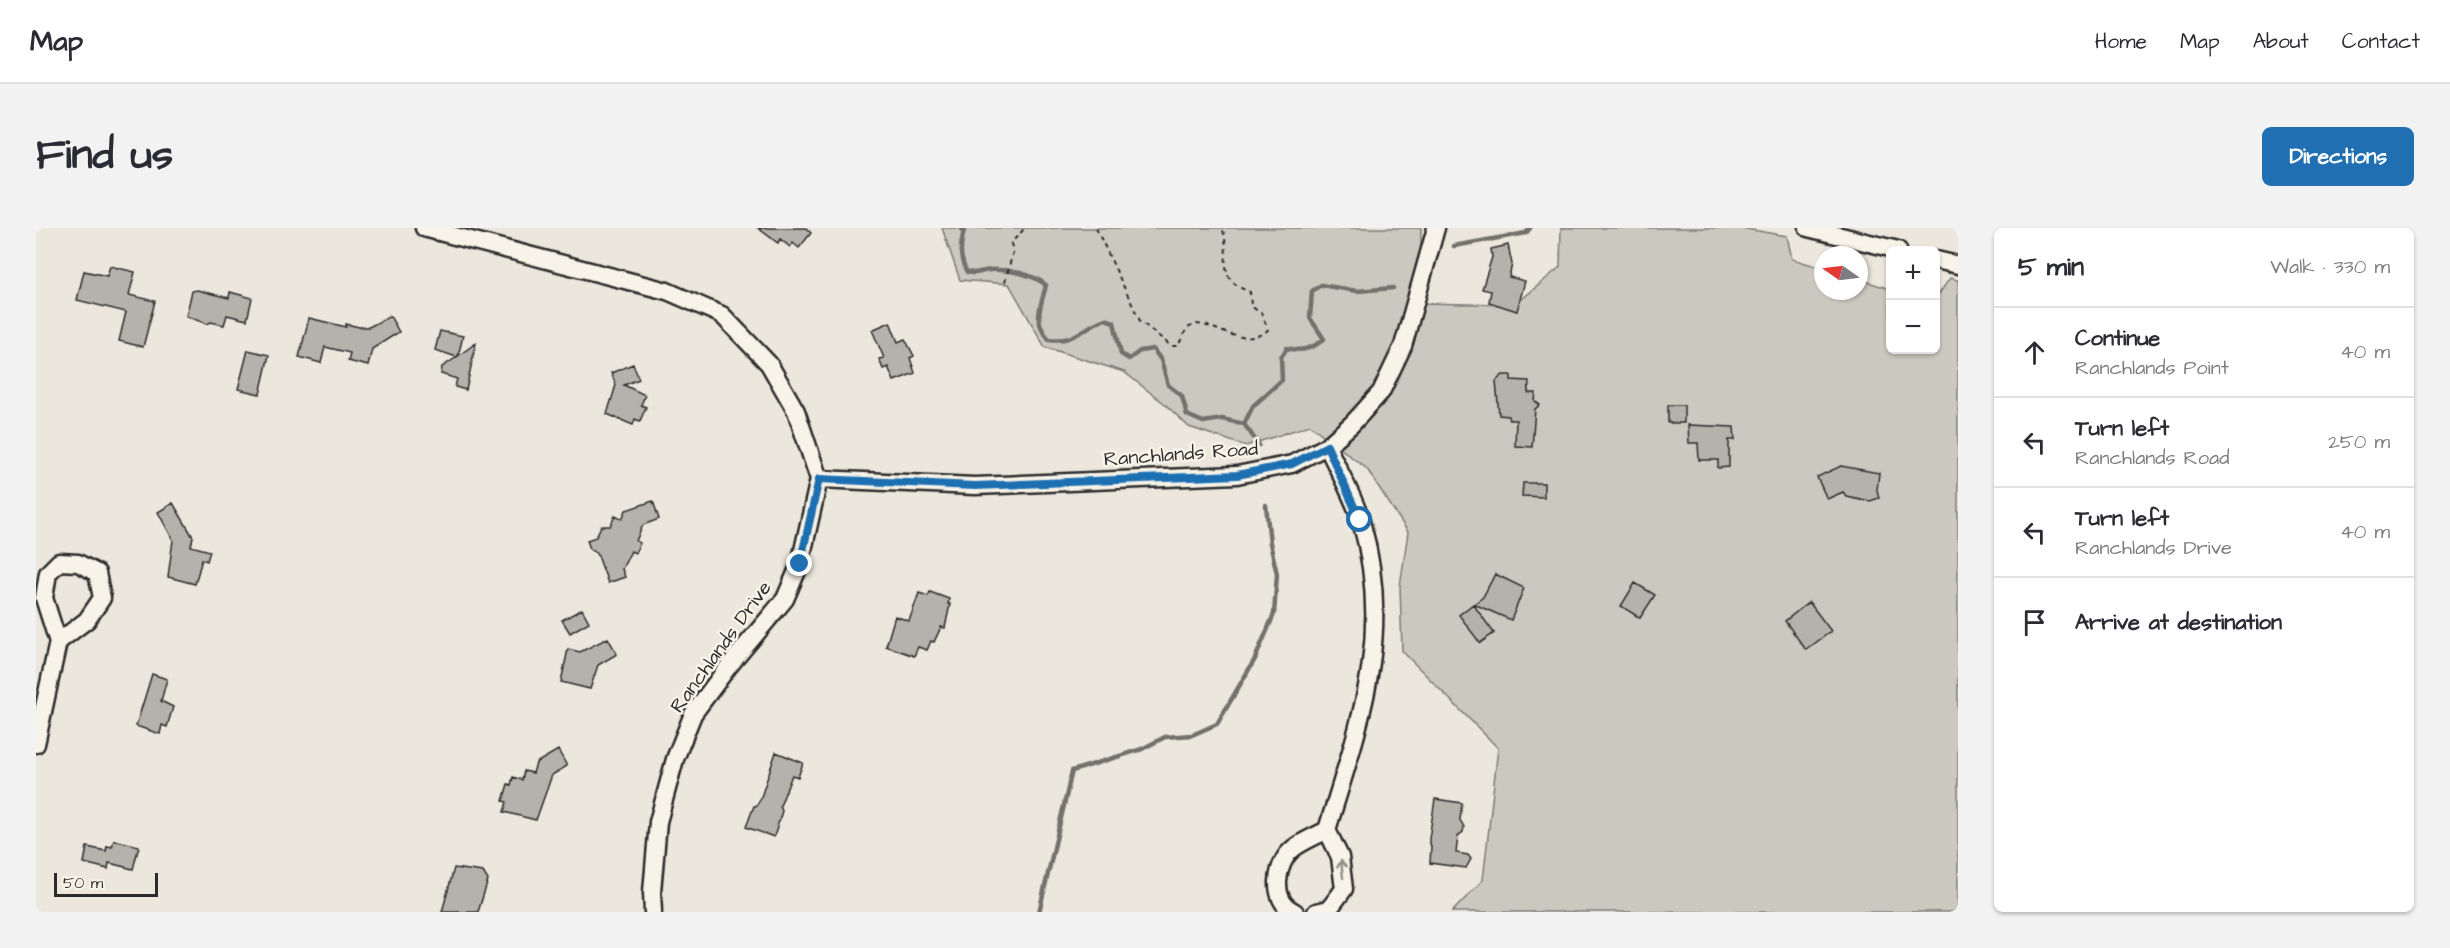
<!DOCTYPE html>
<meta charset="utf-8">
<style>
:root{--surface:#fff;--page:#f2f2f3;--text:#2b2b33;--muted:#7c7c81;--line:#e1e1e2;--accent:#1f6fb2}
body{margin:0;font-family:"Architects Daughter",sans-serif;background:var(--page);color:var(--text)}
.controls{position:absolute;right:18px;top:18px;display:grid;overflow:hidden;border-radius:9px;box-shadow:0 2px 4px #0004}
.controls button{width:54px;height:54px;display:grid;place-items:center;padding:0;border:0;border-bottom:2px solid var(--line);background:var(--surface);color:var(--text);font:30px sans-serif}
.compass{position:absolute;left:1778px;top:18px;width:54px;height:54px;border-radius:50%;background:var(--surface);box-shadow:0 2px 4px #0004;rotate:284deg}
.scale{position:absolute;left:18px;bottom:15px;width:104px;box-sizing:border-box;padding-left:6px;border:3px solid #2b2b2b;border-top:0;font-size:16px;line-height:21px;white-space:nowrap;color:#2b2b2b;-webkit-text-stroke:4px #f7f3e8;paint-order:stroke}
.stop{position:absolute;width:18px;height:18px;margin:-14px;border:4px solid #1f6fb2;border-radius:50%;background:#fff}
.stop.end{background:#1f6fb2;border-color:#fff;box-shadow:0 2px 6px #0008}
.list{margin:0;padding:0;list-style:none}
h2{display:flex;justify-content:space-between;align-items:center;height:78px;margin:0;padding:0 24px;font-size:26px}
h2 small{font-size:20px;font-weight:400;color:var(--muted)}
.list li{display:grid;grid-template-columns:39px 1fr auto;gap:18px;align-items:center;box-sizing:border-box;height:90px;padding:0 24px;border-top:2px solid var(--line)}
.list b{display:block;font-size:22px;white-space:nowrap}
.list p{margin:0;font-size:20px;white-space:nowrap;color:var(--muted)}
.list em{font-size:20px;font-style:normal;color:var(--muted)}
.icon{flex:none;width:33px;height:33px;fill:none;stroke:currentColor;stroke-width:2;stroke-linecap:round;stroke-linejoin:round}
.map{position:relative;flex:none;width:1922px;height:684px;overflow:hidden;border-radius:9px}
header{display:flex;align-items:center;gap:36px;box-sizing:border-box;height:84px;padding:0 30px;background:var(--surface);border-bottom:2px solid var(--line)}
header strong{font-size:28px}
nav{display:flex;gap:33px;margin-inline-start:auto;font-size:21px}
.intro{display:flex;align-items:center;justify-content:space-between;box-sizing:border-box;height:144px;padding:0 36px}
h1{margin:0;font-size:42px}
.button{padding:15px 27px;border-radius:9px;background:var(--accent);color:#fff;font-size:21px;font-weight:700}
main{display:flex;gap:36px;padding:0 36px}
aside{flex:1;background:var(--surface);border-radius:9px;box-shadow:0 2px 4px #0004}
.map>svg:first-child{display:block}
.green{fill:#cbc8bf;stroke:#7b7a75;stroke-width:1.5}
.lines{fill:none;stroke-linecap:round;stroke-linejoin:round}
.stream{stroke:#72716c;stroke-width:4.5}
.building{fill:#b5b2ab;stroke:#2b2b2b;stroke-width:1.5}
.minor-casing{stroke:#2b2b2b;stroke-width:21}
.path{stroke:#2b2b2b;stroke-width:2;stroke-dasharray:4.5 4.5;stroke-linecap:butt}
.minor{stroke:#f7f3e8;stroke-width:16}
.oneway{stroke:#918f8a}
.route{stroke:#1f6fb2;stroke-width:8}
.labels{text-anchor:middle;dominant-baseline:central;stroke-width:5;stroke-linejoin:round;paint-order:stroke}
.street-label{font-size:20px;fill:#2b2b2b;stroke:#f7f3e8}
</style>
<header>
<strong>Map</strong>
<nav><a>Home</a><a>Map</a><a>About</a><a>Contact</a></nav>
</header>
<div class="intro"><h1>Find us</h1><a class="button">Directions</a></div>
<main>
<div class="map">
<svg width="1922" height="684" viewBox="0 0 1922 684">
<rect width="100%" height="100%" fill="#ebe7dd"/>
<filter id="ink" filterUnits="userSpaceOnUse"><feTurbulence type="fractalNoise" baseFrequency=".0167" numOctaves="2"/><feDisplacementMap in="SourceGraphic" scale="12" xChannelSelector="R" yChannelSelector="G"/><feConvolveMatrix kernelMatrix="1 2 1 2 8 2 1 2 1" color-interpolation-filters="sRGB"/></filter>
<g filter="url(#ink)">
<path class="green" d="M906,0h479l-1,75 95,2 45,-38 1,-39h180l46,8 5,23 31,9v23h36v-12l31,10v61h46v-52l14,-20 8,2v632h-506l31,-32 15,-132 -96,-97 -2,-65 8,-54 -41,-63 -57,-44 -64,21 -57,-19 -24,-23 -41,-32 -79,-25 -36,-63 -49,-4z"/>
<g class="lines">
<path class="stream" d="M925,0l3,3c-4,15 -5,28 3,41 10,3 13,-1 23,-2 18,-1 43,4 56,15 -5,22 -14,35 3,54 26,4 34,-12 56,-20l9,3 7,32 8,5 11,-8 13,-2 8,11 7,25 14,11 5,19 16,7 19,-3 22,5
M1418,18l72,-13 4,-5
M1208,196l9,-18 29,-26 -1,-23 6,-9c15,4 25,1 37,-9l-14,-21 2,-27 9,-6 36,6 36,-3
M1208,196l15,21
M1003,684l33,-141 70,-22 23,-12 27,-2 25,-11 38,-65 19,-45 3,-40 -7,-31 -4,-38"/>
</g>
<path class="building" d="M722,0h48l5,5 -12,15 -6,-5 -3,4 -10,-8 -2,4z
M1472,17l4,19 -3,13 16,4 -8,30 -28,-9 2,-11 -9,-2 10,-32 -1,-8z
M74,38l25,6 -6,23 26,6 -12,46 -24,-6 7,-29 -49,-12 7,-29 23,5z
M161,62l32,8 1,-6 22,6 -5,22 -20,-5 -3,10 -13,-3 -4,2 -21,-8 6,-25z
M354,88l9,16 -27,17 -4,17 -20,-5 2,-8 -25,-6 -4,16 -22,-6 10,-39 37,9v-3l13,3h10z
M854,94l8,20 7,-3 9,17 -4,2 5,15 -21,8 -6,-14 -5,2 -4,-10 5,-1 -12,-28z
M404,103l23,5 -5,20 18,-13 -10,47 -11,-3 2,-8 -16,-5 1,-7 15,-10 -22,-7z
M212,122l21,5 -9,39 -22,-5z
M597,136l6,15 -15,6 21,10 -4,10 5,2 -6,14 -5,-2 -2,6 -26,-11 9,-29 -5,-12z
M1467,147h8v5l18,1 -1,12h8l-1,8 5,4 -5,4 -3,38 -17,-1 1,-26h-7v-4l-10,-1 -3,-34z
M1632,177h16v18h-16z
M1652,197l46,2 1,13h-6v27l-11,1v-8h-19l-1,-17h-9z
M1805,238l38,7 -2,17 2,8 -9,3 -24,-5 -3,-4 -16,7 -10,-22z
M1487,255h21v14l-22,-1z
M617,273l6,18 -16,6 -7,16 4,2 -5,10 -4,-2 -9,18 3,8 -17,6 -11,-30 -7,-4 -3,-9 9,-3 5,-11h9l5,-10 7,3 4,-9z
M137,275l20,34 -2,9 19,5 -3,10 -5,-2 -7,25 -27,-7 5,-37 -15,-28z
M1459,346l29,14 -13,32 -37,-16 9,-7z
M1599,355l20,12 -15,23 -19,-12z
M894,364l19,7 -1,5h2l-5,24 -4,-1 -7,15 -3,-1 -4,9 -9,-3 -4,9 -28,-10 9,-30 14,5 10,-28 9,3z
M1773,374l22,29 -25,19 -21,-29z
M1437,376l21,29 -14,10 -21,-28z
M546,381l7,13 -19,11 -8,-13z
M572,410l9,16 -19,11 -8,24 -29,-7 7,-33 12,3z
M116,446l15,5 -6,22 12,6 -6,20 -5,-2 -2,9 -24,-8z
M522,522l9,16 -15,9 -16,45 -32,-8 3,-10 -4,-1 5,-17 3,1 2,-8 9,3 2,-9 9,2 3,-10z
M740,524l27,11 -5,14 -6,-2 -12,31 2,5 -8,26 -28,-10 8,-21h2l4,-6z
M1399,571l27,4 -2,17 4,7 -1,5 -5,4 -2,17 12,2 3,4 -5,9 -36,-5 1,-16 -2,-8z
M78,612l25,6 -6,23 -24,-6 -1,6 -24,-6 3,-16 19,4 1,-5 5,1z
M418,640l29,4 5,8 -10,32h-36z"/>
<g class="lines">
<g class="minor-casing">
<path id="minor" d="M388,0l243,63 55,24 47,49 27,47 23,68 -19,85 -15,35 -57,68 -35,47 -18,45 -17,63 -6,70 1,20
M1772,0l90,22
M1900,32l22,5
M783,251l156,7 262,-11 55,-11 35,-18 25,-22 29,-32 22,-46 33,-118
M0,516l22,-102 -14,-44 4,-25 11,-11 19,1 19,10 5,25 -15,22 -29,22
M1291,602c33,-108 67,-196 34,-309 -8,-26 -23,-51 -34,-75
M1259,684c-25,-10 -20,-50 -1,-64 9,-7 22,-12 33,-18l13,27 4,32 -15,20 -13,3"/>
</g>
<path class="path" d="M1060,0l44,93 31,25h7l9,-18 10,-4c24,2 45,25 71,6l-6,-16 -11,-8 -1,-14c-38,-14 -17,-37 -28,-64
M969,54l8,-30 -2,-9 14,-15"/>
<use href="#minor" class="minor"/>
</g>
<defs><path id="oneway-shaft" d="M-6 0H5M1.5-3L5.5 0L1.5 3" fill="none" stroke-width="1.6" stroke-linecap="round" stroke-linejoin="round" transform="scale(1.5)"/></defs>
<use class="oneway" href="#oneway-shaft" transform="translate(1306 641) rotate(-97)"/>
</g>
<g class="lines" filter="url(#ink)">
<path class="route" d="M764,336l19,-85 156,7 262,-11 55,-11 35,-18 33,74"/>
</g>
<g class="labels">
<g class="street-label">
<text transform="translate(1145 226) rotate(-4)">Ranchlands Road</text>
<text transform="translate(685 419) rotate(-54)">Ranchlands Drive</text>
</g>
</g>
</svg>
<div class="controls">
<button>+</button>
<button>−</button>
</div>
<svg class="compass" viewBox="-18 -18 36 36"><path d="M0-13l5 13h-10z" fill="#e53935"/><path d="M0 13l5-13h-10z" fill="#7c7c81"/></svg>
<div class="scale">50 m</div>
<div class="stop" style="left:1324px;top:292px"></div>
<div class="stop end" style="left:764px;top:336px"></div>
</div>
<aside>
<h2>5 min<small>Walk · 330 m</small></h2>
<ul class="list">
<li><svg class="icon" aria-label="ahead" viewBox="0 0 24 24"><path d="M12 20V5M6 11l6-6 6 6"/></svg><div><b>Continue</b><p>Ranchlands Point</p></div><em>40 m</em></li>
<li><svg class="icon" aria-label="left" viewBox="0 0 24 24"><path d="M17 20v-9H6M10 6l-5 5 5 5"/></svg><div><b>Turn left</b><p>Ranchlands Road</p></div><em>250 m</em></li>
<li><svg class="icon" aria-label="left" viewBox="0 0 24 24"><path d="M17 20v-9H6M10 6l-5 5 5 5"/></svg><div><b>Turn left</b><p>Ranchlands Drive</p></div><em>40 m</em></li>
<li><svg class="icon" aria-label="arrive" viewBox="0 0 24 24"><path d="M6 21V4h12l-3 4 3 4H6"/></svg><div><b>Arrive at destination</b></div></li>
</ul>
</aside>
</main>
